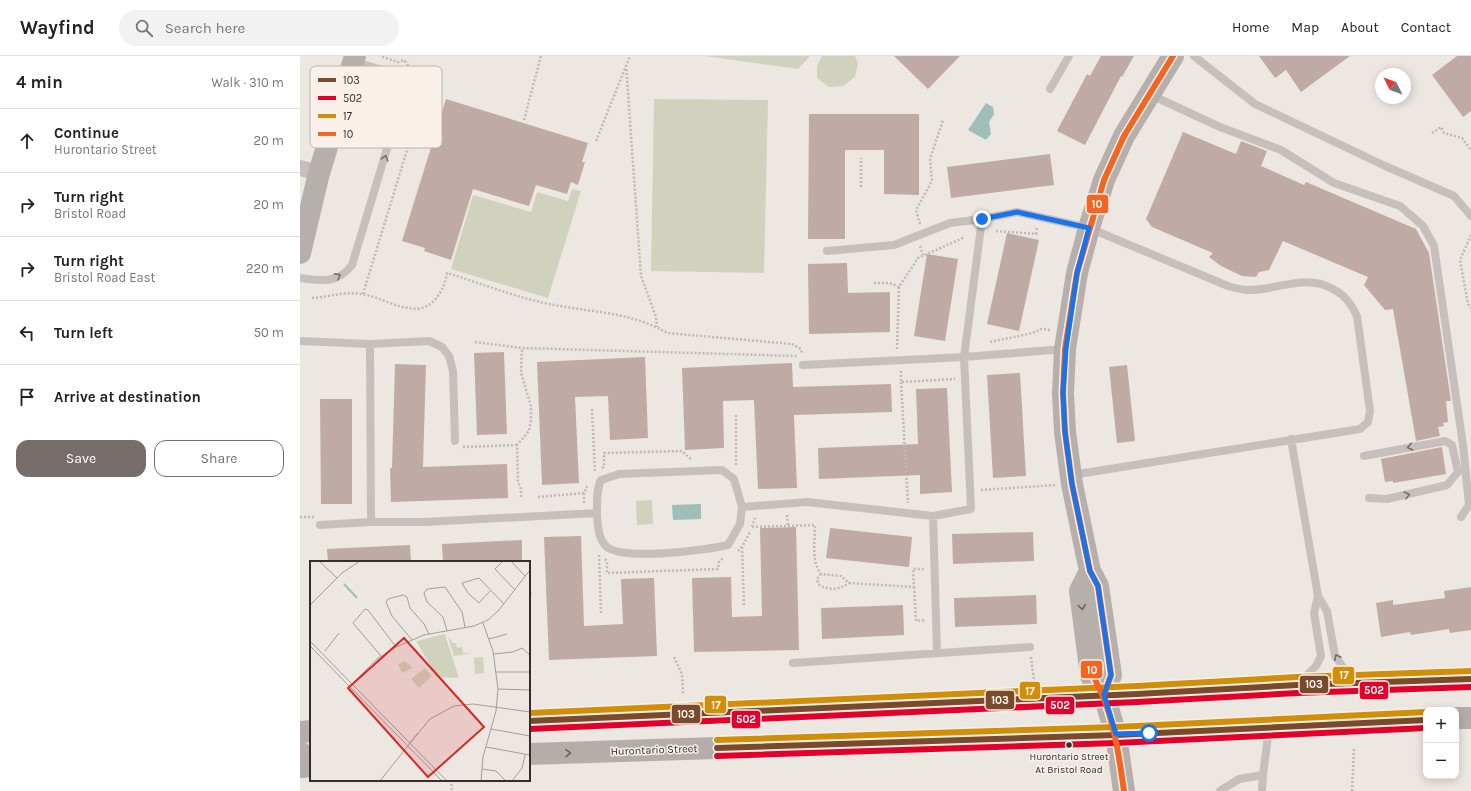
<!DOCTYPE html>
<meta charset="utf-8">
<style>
:root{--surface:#fff;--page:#f2f2f2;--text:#222;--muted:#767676;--line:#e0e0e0;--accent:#776d6a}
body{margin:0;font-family:Karla,sans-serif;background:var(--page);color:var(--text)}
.controls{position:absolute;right:12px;bottom:12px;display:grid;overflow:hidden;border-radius:8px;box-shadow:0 2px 10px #0003}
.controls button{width:36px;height:36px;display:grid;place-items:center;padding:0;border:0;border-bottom:1px solid var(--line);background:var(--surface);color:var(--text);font:20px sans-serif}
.compass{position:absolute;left:1075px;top:12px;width:36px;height:36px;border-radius:50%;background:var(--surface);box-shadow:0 2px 10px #0003;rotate:312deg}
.stop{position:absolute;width:12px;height:12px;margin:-9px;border:3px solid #1a73e8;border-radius:50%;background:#fff}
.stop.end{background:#1a73e8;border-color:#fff;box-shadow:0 1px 4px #0008}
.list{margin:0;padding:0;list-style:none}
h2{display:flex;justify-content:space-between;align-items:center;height:52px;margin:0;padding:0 16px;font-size:17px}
h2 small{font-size:13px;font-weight:400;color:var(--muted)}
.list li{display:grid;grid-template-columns:26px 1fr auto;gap:12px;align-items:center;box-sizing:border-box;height:64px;padding:0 16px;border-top:1px solid var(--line)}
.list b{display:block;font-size:15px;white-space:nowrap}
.list p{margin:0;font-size:13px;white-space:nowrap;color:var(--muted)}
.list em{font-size:13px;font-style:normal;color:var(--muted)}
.actions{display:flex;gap:8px;padding:12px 16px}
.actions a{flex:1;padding:9px 0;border:1px solid var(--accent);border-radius:12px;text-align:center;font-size:14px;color:var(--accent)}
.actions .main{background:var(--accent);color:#fff}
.icon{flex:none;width:22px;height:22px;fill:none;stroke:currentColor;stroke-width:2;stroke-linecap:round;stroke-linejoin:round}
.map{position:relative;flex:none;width:1171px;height:735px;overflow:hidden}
header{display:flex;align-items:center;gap:24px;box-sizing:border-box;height:56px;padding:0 20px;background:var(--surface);border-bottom:1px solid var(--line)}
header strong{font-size:19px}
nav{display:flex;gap:22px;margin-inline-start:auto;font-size:14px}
.search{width:280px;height:36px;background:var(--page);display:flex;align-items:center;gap:10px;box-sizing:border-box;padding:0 14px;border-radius:22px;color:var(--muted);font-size:15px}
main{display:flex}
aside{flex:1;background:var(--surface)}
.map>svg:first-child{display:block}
.green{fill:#d0d2bd}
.water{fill:#9fbeba}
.building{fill:#c0aaa5}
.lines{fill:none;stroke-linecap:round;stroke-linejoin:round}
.path{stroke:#bfb8b4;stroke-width:2.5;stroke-dasharray:2 2;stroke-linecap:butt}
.lane{stroke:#c6bfbb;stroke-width:8}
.street{stroke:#c6bfbb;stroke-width:16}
.secondary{stroke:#b7afac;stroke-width:22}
.primary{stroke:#b5adaa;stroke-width:22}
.bus-1-casing{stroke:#f9f0ea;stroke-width:9}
.bus-2-casing{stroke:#f9f0ea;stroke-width:9}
.bus-3-casing{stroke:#f9f0ea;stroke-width:9}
.bus-4-casing{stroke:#f9f0ea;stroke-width:9}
.bus-1{stroke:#7a4b2a;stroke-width:6}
.bus-2{stroke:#e4002b;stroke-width:6}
.bus-3{stroke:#d18e08;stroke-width:6}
.bus-4{stroke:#f26522;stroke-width:6}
.oneway{stroke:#776e6b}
.oneway2{stroke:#6a605d}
.oneway3{stroke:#69605d}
.route{stroke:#1a73e8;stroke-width:5}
.bus-dot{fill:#372c29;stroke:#f9f0ea;stroke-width:1.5}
.labels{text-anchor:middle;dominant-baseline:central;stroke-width:3;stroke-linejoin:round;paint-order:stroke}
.bus-label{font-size:10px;fill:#372c29;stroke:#f9f0ea}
.street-label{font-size:11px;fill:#372c29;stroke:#f9f0ea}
.inset-river{fill:none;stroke:#9fbeba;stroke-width:2}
.inset-road{fill:none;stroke:#a49c98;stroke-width:1}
.view{fill:#d62828;fill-opacity:0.15;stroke:#d62828;stroke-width:2}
.inset-edge{fill:none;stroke:#372c29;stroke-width:2}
.key{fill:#f9f0ea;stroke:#bfb5b0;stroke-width:1}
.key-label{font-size:11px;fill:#372c29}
.line-badge{stroke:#f9f0ea;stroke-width:1.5}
.badge-label{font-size:11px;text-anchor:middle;font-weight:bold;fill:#fff}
</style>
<header>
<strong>Wayfind</strong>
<div class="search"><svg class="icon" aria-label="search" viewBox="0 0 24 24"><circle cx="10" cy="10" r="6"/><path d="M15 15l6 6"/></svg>Search here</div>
<nav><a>Home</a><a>Map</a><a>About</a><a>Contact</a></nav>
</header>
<main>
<aside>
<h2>4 min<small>Walk · 310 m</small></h2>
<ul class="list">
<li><svg class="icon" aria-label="ahead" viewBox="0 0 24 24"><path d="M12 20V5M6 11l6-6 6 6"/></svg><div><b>Continue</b><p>Hurontario Street</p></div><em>20 m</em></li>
<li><svg class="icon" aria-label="right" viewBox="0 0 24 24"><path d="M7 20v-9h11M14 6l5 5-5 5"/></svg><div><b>Turn right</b><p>Bristol Road</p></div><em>20 m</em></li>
<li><svg class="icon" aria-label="right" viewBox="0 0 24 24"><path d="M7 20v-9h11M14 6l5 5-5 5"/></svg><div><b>Turn right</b><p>Bristol Road East</p></div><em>220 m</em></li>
<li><svg class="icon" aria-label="left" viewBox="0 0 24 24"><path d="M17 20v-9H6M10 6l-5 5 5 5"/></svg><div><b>Turn left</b></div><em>50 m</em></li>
<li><svg class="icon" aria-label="arrive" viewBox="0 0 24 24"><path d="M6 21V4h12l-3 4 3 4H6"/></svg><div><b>Arrive at destination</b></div></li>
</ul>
<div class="actions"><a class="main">Save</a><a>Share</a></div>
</aside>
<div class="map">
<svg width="1171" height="735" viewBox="0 0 1171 735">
<rect width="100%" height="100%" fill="#ede7e2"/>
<path class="green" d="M404,0h106l-12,13z
M522,0h33l3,7 -3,14 -12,9 -14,1 -12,-9v-12z
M354,43l114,1 -4,173 -113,-2z
M272,133l9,2 -33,107 -97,-29 22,-74 58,17 6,-20 31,9z
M352,444l1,24 -16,1 -1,-24z"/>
<path class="water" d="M686,47l7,4 1,7 -5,8 2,12 -5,6 -18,-10z
M401,448v15l-28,1 -1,-15z"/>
<path class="building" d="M594,0h66l-32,33z
M801,0h33l-12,21 -1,-1 -36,69 -28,-14 30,-57 3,2z
M959,0h91l-49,36 -15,-22 -11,8z
M1157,0h14v55l-8,6 -31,-42z
M146,43l142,44 -6,19h3l-7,23 -7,-3 -4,12 -31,-9 -7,21 -56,-17 -22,71 -27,-9 1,-3 -23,-7z
M509,58h110v81l-35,-1v-44h-39v89h-37z
M883,76l53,22 5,-13 26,10 -6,15 43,19 2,-3 110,47 13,24 22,148h-5l2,21 -5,1 1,3 -6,1 2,9 -24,5 -23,-132 -8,1 -21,-25 4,-8 -85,-36 -14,29 -10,2 -3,5 -14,-1 -21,-10 -12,-9 4,-4 -61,-26 -6,-8z
M750,98l4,31 -103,13 -4,-31z
M707,177l32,7 -20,91 -32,-7z
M627,198l31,5 -13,82 -31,-5z
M547,207l1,30 42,-1v40l-81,2 -1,-70z
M204,296l3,82 -30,1 -3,-82z
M345,301l3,81 -38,2 -2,-44 -33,1 4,86 -37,2 -5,-123z
M492,307l1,24 98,-3 1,28 -98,3 3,73 -39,1 -4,-89 -31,1 1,47 -39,2 -3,-82z
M95,308l31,1 -3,102 84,-3 1,34 -117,4 -1,-34h2z
M827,309l8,76 -18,2 -8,-76z
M720,317l6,103 -33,2 -6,-103z
M647,332l5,104 -32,2v-19l-101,4 -1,-31 100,-4 -2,-55z
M20,343h32v105h-31z
M1142,391l4,27 -53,9v-2l-8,1 -4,-23z
M496,471l3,123 -105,2 -2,-74 39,-1 1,40 30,-1 -2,-88z
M530,472l82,9 -3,30 -83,-9z
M733,476l1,29 -81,3 -1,-30z
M281,480l3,90 39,-2 -2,-45 33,-1 3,78 -108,4 -5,-123z
M222,484v22h-79l-1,-18z
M110,489l1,17h-83l-1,-13z
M1171,531v43l-21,3 -1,-4 -38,6 -1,-3 -29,5 -5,-34 17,-3v5l52,-7 -1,-7z
M736,539l1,29 -82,3 -1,-29z
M603,549l1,30 -82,4 -1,-31z"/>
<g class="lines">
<path class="path" d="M326,9l15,211 15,41 1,10
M224,64l17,-64
M1132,77l9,-6 3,6 18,5 9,12
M296,85l34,-85
M561,131v-29
M620,168l-4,-14 16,-29 -2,-22 13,-39
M696,175l40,3 1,-7
M1171,179l-11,25 8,44 3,4
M620,190l3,9
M574,227h16l9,4
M63,238l63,-206 -22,-28 -6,2 -18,-6
M12,242c17,-1 33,-7 49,-4 16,2 31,12 48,14 22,5 35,-16 38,-35 33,10 68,24 102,31 39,8 84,8 118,29l125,11 9,5 1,5
M175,286l47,6 275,8
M690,286l43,-9 8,-4 10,1
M597,293l2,-62 19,-29 47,-21
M601,315v11l54,-3
M601,326l7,121
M292,353l3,63
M436,359v51
M163,391l54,-2
M302,412l2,-1v-14l78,-2 10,9
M681,434l75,-5
M284,437v11
M221,441v-8l-3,-7 -1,-37 12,-14 2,-11v-14l-10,-33 1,-25
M238,441l46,-4 3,-7
M487,459l1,11
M0,461h14
M452,471l63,-2c0,16 -4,36 6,49l20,2 8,7 65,4 -1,-18h12
M452,471l3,-9
M442,491l2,59
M438,495l4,-4 8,-15
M299,499l2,59
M305,503l2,2v12l111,-4 1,-7 4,-4
M521,518l-4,5 1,5c11,7 21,6 31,-1
M614,531l2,34 10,-1
M229,533l2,2 -2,8
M374,601l8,17 1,20
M731,601l3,23
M151,724l1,11
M1052,735l2,-43"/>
<path class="lane" d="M894,0l61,48 128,61 71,31 17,20
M750,33l19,-33
M851,39l69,32 61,23 53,33 66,23 23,20 11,20 29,199 6,60 -8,12
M527,195l67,-6 56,-22 32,-4
M0,222c20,3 38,6 52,-13l50,-166c2,-28 -27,-31 -48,-37
M0,285l70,3 59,-3 13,6 7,9 4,15 2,70
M70,288l1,178
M503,309l161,-8 101,-8
M991,383l27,157 9,15 8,45 8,11 16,11
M1064,400l81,-15 7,4 6,27 -11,13 -60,14 -18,-1
M422,414l12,9 8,28 -2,17 -12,21c-21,5 -110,17 -123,0 -7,-8 -7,-20 -8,-29 0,-12 -1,-26 4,-36l18,-6z
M442,451l65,-5 126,14 38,-7 -7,-152 18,-138 35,-7 72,16 139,58c7,2 14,4 21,4 30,0 56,-17 84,-1 12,6 18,15 24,27l13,95 -2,11 -8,7 -288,46
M633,460l4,137
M20,469l51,-3h54l172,-9
M493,607l237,-16
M1001,625l15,-15 5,-10 -7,-43 4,-17
M920,735l19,-12 24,-4 6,-47
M962,735l1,-16"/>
<path class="street" d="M0,112l19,5"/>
<path class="secondary" d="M0,197l19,-80 36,-117
M790,515l-10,20 11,85 13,19 12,40 8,56
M804,639l7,-20 -13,-89 -8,-15 -18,-87 -7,-52 -2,-39 2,-44 12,-76 12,-45 15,-48 20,-44 49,-80
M0,696l1,15"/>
<path class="primary" d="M1156,662h15
M229,665l608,-27 160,-9 174,-6
M0,676l11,-1
M229,698l587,-19 310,-15
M0,711l11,-1"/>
<g class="bus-1-casing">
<path id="bus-1" d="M229,665l608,-27 160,-9 174,-6
M417,692l399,-13 310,-15"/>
</g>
<g class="bus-2-casing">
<path id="bus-2" d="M229,673l608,-27 160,-9 174,-6
M417,700l399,-13 310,-15"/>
</g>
<g class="bus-3-casing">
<path id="bus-3" d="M229,657l608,-27 160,-9 174,-6
M417,684l399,-13 310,-15"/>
</g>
<g class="bus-4-casing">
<path id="bus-4" d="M790,608c3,15 12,28 17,43 9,27 13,56 17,84
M804,639l7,-20 -13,-89 -8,-15 -18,-87 -7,-52 -2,-39 2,-44 12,-76 27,-93 20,-44 49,-80"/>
</g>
<use href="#bus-1" class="bus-1"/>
<use href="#bus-2" class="bus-2"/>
<use href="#bus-3" class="bus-3"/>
<use href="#bus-4" class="bus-4"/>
</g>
<defs><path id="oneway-chevron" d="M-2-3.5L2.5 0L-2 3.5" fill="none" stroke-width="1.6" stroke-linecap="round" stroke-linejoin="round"/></defs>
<g class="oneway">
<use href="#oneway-chevron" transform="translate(85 102) rotate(-73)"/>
<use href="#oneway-chevron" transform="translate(38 220) rotate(-29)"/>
<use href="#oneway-chevron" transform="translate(1110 391) rotate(168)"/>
<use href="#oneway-chevron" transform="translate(1107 439) rotate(-14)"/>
<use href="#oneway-chevron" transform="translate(1037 601) rotate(-116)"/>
</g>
<use class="oneway2" href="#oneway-chevron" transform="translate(782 551) rotate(82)"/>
<use class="oneway3" href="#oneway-chevron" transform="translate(268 697) rotate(-2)"/>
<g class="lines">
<path class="route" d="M682,163l35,-7 72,16 -12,45 -11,76 -3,44 2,39 7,52 18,87 8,15 13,89 -7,20 12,39 33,-1"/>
</g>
<circle class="bus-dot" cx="769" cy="689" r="3.5"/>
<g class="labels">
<g class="bus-label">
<text x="769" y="701">Hurontario Street<tspan x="769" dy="13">At Bristol Road</tspan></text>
</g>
<g class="street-label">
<text transform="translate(354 694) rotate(-2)">Hurontario Street</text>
</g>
</g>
<g transform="translate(10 505)">
<rect width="220" height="220" fill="#ede7e2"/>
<path d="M135,73l2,7 12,37 -22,-1 -21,-36zM138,76l5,6h3l1,5 5,-1 1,6h9l-18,3zM173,96l1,16 -9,1 -1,-16zM95,100l8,7 -11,5 -4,-9zM115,107l7,8 -13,12 -8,-9z" fill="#d0d2bd"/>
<path class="inset-river" d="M34,23l13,14"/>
<path class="inset-road" d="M9,0l18,17M193,0l-8,8 20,21M201,0l14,15M180,30l-11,12 -11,-10 -6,-10 17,-5 25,26M0,44l32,-32 18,-12M137,70l-4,-14 -16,-15 -3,-9 3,-4 18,-2 17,25 3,15M179,78l18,-5M102,79l-20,-24 -6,-14 2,-3 15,-4 4,2 3,11 14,16 5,10M0,80l137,140M0,85l132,135M15,90l14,-18M184,93l19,-2 9,-4 8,7M71,95l-28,-33 12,-14 3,1 28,37M186,111h34M41,124l26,-26 19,-12 28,-12 50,-9 14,-6 11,-10 31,-40M188,128l32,1M181,168l39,7M100,182l20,-24 24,-13 19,-2 57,8M176,186l44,8M172,208l14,2 10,10M70,220l38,-48M171,220l2,-24 13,-46 2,-22 -5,-38 -10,-28M202,220l10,-13 3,-13"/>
<path class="view" d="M94,77l80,89 -56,50 -80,-89z"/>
<rect width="220" height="220" class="inset-edge"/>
</g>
<rect x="10" y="10" width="132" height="82" rx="6" class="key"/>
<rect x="18" y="22" width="18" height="4" fill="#7a4b2a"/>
<rect x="18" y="40" width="18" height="4" fill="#e4002b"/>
<rect x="18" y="58" width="18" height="4" fill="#d18e08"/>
<rect x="18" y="76" width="18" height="4" fill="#f26522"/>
<g class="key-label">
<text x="43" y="28">103</text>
<text x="43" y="46">502</text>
<text x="43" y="64">17</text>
<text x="43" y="82">10</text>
</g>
<g class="line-badge">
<rect x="786" y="138" width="23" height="20" rx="4" fill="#f26522"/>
<rect x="780" y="604" width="23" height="19" rx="4" fill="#f26522"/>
<rect x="1032" y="610" width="23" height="19" rx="4" fill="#d18e08"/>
<rect x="999" y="619" width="30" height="19" rx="4" fill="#7a4b2a"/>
<rect x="1059" y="625" width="30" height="19" rx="4" fill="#e4002b"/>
<rect x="719" y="625" width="22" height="19" rx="4" fill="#d18e08"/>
<rect x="685" y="634" width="30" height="20" rx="4" fill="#7a4b2a"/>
<rect x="404" y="639" width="23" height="19" rx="4" fill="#d18e08"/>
<rect x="745" y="640" width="30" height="19" rx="4" fill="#e4002b"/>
<rect x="371" y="648" width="30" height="20" rx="4" fill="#7a4b2a"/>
<rect x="431" y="654" width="30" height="19" rx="4" fill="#e4002b"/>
</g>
<g class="badge-label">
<text x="797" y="152">10</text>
<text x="792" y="618">10</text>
<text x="1044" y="623">17</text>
<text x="1014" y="632">103</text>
<text x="1074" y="638">502</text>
<text x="730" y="639">17</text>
<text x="700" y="648">103</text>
<text x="416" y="653">17</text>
<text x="760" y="653">502</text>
<text x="386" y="662">103</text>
<text x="446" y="667">502</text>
</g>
</svg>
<div class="controls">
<button>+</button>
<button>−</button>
</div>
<svg class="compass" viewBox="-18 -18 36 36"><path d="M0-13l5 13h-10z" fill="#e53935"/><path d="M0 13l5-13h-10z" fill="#767676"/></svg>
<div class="stop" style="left:849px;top:677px"></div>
<div class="stop end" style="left:682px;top:163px"></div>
</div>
</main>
